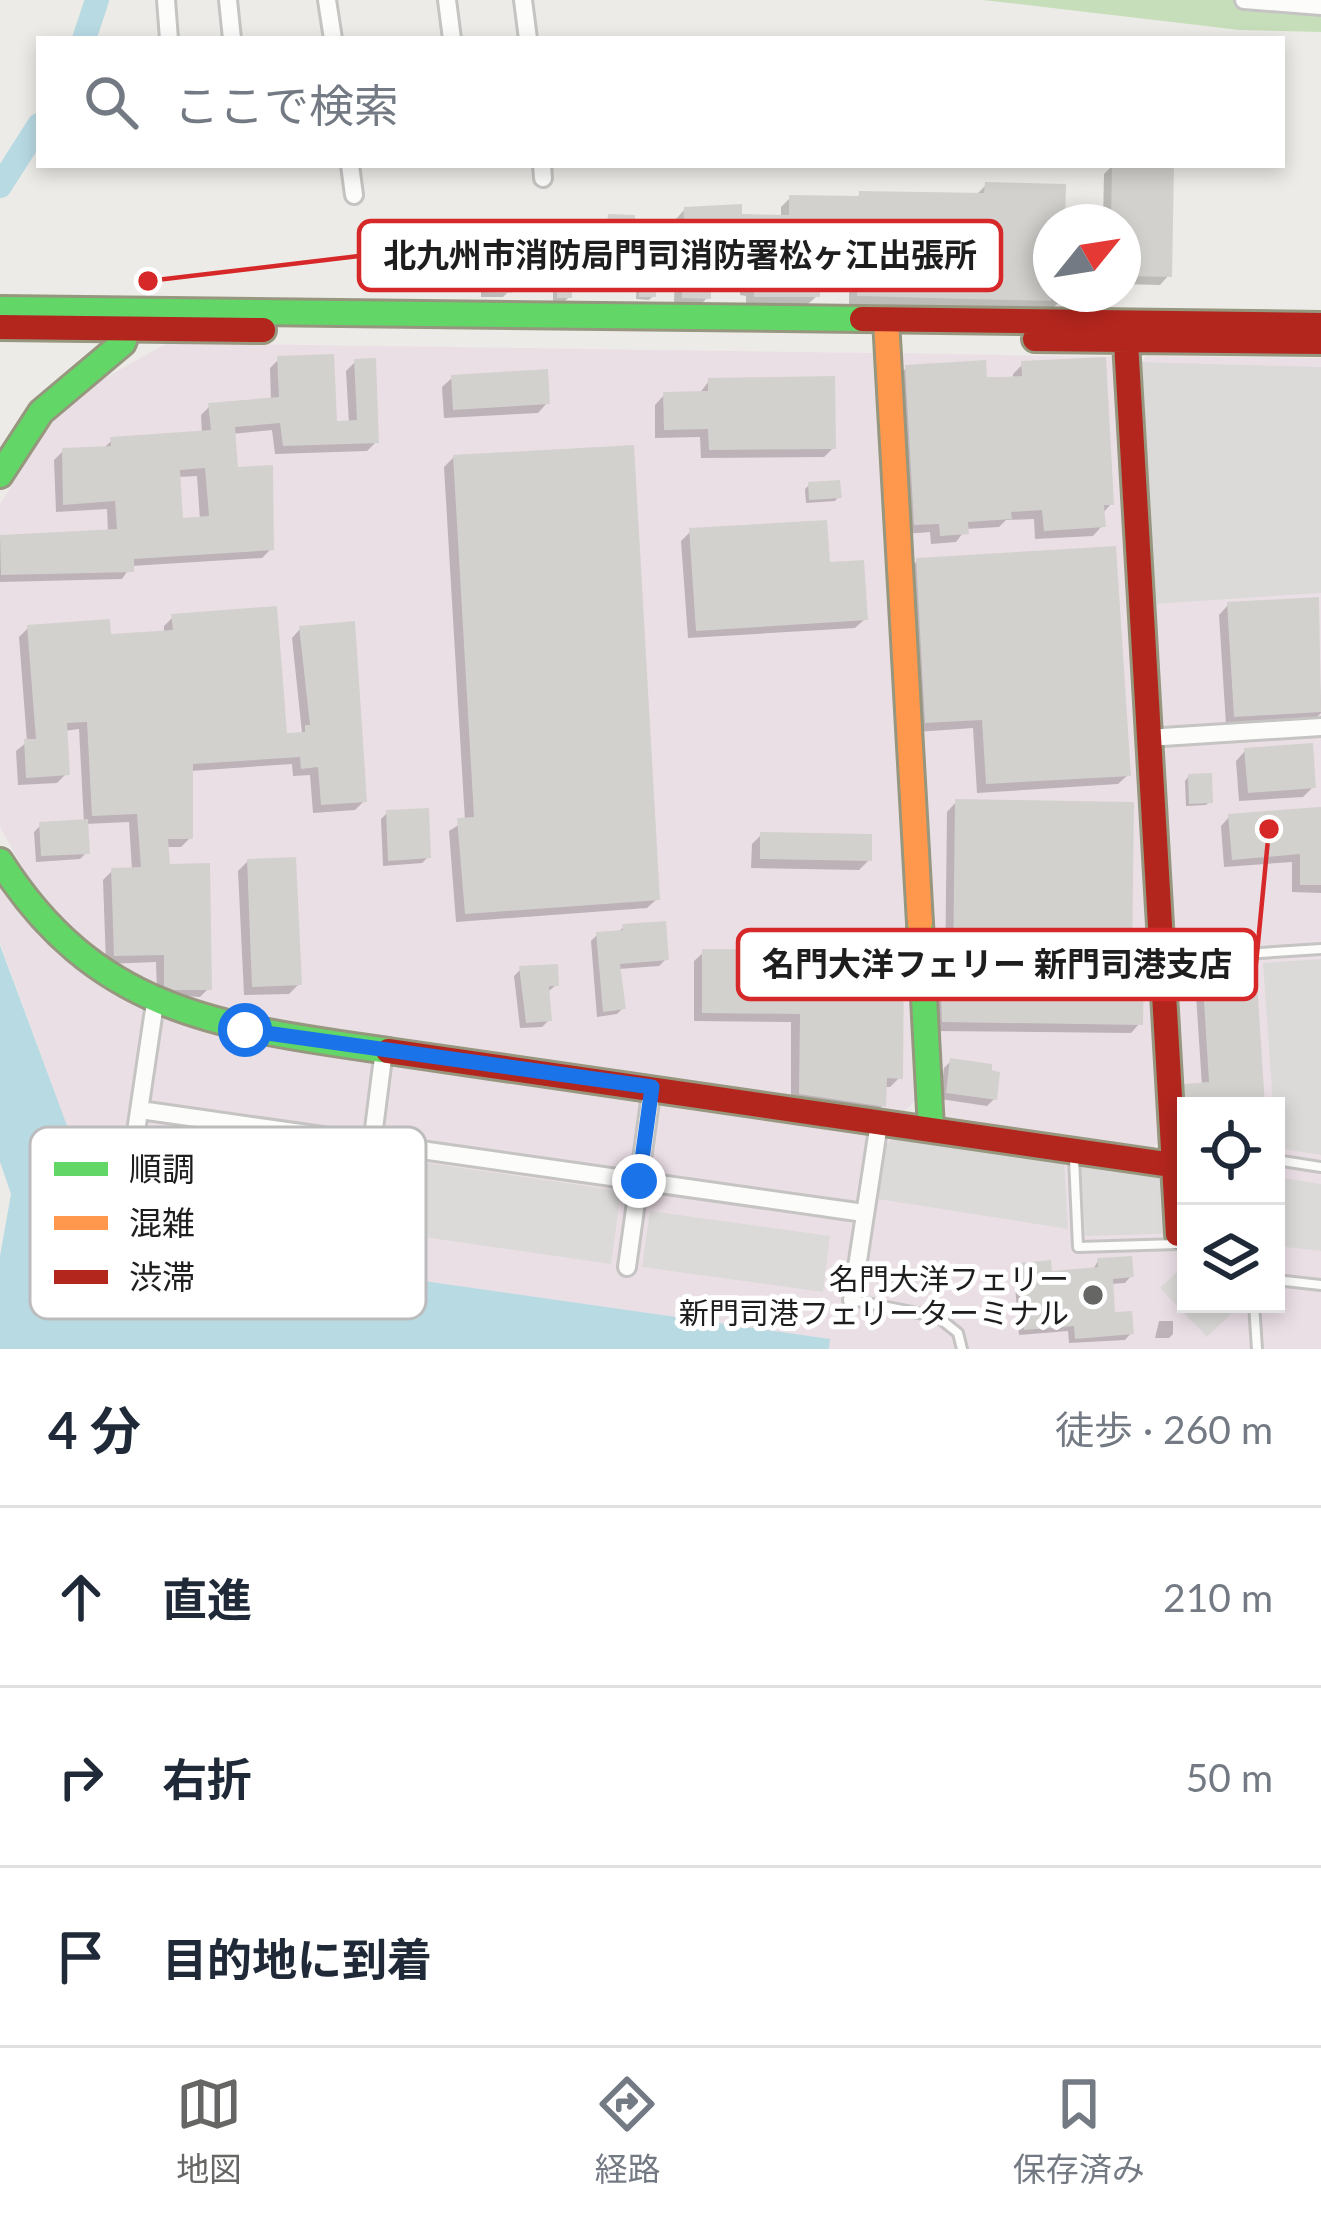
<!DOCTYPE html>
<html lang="ja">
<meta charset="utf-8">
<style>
:root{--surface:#fff;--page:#f2f2f3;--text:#1f2937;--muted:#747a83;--line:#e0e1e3;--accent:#666664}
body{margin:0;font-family:Lato,"Noto Sans JP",sans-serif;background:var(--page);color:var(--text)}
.controls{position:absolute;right:36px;bottom:36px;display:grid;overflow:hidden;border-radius:0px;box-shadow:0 6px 18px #0003}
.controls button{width:108px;height:108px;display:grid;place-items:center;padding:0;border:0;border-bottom:3px solid var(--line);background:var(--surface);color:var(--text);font:60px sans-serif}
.compass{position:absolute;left:1033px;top:204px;width:108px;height:108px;border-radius:50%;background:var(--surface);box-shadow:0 6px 18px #0003;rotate:60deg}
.stop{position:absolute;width:36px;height:36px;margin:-27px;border:9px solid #1a73e8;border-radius:50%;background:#fff}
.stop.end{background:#1a73e8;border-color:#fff;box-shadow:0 3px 12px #0008}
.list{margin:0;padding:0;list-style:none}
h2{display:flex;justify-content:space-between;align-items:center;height:156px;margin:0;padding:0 48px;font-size:51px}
h2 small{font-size:39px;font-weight:400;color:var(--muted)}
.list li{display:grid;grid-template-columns:78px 1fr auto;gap:36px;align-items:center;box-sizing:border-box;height:180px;padding:0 48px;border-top:3px solid var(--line)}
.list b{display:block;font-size:45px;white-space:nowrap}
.list em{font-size:39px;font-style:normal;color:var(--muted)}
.icon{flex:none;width:66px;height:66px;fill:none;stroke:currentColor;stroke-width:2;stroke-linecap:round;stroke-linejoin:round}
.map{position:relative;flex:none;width:1321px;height:1349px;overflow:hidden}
.search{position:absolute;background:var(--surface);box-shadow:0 6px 18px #0003;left:36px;right:36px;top:36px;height:132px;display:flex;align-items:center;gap:30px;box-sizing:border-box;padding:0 42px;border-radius:0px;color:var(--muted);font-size:45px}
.sheet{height:696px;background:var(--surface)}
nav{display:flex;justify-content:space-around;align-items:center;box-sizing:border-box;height:168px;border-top:3px solid var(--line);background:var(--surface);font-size:33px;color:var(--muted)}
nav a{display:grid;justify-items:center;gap:6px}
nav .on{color:var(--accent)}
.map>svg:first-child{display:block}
.industrial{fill:#ebdfe6}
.religious{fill:#dbdad8}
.forest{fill:#c6deba}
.water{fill:#b8dae3}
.shadow{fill:#0003;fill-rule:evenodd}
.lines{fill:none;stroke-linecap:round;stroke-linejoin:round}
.river{stroke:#b8dae3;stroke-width:24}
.building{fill:#d3d1ce;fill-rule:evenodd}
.lane-casing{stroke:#c5c4c3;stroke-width:14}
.street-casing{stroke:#c5c4c3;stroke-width:22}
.fast-casing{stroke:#96977e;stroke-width:30}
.slow-casing{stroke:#96977e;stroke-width:30}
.jam-casing{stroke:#96977e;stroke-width:30}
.lane{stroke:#fcfcfb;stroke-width:8}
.street{stroke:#fcfcfb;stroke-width:16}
.fast{stroke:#63d668;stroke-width:24}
.slow{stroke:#ff974d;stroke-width:24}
.jam{stroke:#b3261e;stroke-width:24}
.route{stroke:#1a73e8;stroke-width:15}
.poi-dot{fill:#666664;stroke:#fff;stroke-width:4.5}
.labels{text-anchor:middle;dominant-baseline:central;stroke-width:10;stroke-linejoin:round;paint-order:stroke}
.poi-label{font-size:30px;fill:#1e1e1e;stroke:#fff;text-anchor:end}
.key{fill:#fff;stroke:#bcbcbc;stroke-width:3}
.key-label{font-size:33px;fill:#1e1e1e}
.leader{fill:none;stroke:#d62828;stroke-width:4.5}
.callout-dot{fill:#d62828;stroke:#fff;stroke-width:4.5}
.callout{fill:#fff;stroke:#d62828;stroke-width:4.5}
.callout-label{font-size:33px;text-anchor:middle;font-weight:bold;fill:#1e1e1e}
</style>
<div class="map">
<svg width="1321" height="1349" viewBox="0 0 1321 1349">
<rect width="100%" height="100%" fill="#edebe7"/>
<path class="industrial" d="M167,343l707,10 43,746 -13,13 -652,-96 -68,-17 -82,-45 -31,-27 -44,-51 -27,-49v-323l50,-79 39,-38z
M899,353l215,4 44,786 -13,9 -197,-28 -5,-8z
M1146,356l175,2v991h-492v-10l-722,-103 -107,-293v-64l131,122 1055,177v126h90v-198h-90v48l-6,-43 -38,-749z"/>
<path class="religious" d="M1142,362l179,5v226l-167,11z
M1321,959v196l-45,-7 -13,-185z
M902,1133l162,24 4,72 -190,-30 7,-54z
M406,1160l215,31 -10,73 -215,-31z
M1081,1161l78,12 3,61 -77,2z
M1276,1177l45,7v67l-45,-5z
M650,1211l180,25 -7,56 -181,-25z
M1186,1263v41h55l-34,33 -47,-49z"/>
<path class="forest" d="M983,0h338v32l-81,-2z"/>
<path class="water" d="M0,945l108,291 722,103 -1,10h-829v-93l11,-62 -11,-32z"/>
<path class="shadow" d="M1113,165l56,110 -9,10 -37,-1v-62h-20l1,-48z
M986,185l76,37h-11v72h10v6l-9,9 -203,-5 1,-76h-32l-1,68 -10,9h-61v-9l-6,-1 1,-28 -33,-1v31l-10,10 -24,-1 2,-87 9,-10 96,9v-11l9,-9 65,1 5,-5 115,2z
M609,217l22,48 -7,7 -22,-1v-47z
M571,222l-2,75 -6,6h-10v-15h-5v-27l-39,-1v31l-6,6h-22v-14l-5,-1 1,-40 15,-19z
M641,271l12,25 -4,4 -13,-1 1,-24z
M279,359l55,65h15l-3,-53 9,-9 21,80 -9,9 -92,3 -3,-24 -40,4 3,37 36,78 -9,9 -131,8 -9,13 -122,3v-44l108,-5 -1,-24 -51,3 -2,-52 9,-9 40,-2 9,-9 90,-6 -1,-19 9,-9 61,-5 -1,-33zM197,476l3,44 -20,1 -2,-44z
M1023,364l88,140 -9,10v12l-9,10 -58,3 -1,-20 -28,1 -7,7 -33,2 -10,13 -25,2 -1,-12 -25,2 -8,-156 9,-10 78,12 29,-1v-5z
M452,378l95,25 -9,10 -94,5 -2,-31z
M709,381l124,67 -9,9 -123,1 -1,-21 -45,1v-33l9,-10 35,-1z
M454,457l203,442 -10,9 -191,14 -7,-91 16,-10 -21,-354z
M809,485l30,11 -4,5 -29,2 -1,-14z
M691,531l136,35 38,53 -10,9 -167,10 -7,-97z
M917,561l211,214 -10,9 -141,9 -4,-65 -57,4 -9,-161z
M1317,600l4,113 -7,7 -88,5 -7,-110 9,-10z
M173,617l112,119 17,-3 -10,-95 9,-10 63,173 -9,9 -42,3 -3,-38 -17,1 -1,-12 -102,7v67l-9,9h-15l1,20 42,121 -9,9 -43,-3 -1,-32 -50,2 -3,-84 9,-9 20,-1 -3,-48 -44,2 2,28 -7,7 -44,3 -2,-30 7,-7 43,-2 -5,-94 -15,2 2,43 -9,9 -39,2 -2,-34 11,-9 -8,-105 9,-9 80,9 56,-4v-7z
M1245,751l68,36 -10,10 -64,4 -3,-40z
M1189,776l21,25 -4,4 -20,1 -1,-25z
M956,802l173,167 11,54 -9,10 -198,-2 -1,-46 13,-10 2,-163z
M1321,812v81l-29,-1v-30l-68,5 -3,-41 8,-9z
M387,813l41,44 -6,6 -39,3 -2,-47z
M761,835l108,25 -10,10 -108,-2 1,-24z
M248,861l51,123 -10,10 -45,1 -6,-124z
M624,927l42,32 -7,7 -41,3 5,39 -6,6 -20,3 -6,-76 7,-7 19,-1z
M704,952l196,125 -10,10h-6l-1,18 -9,10 -83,-12v-81l-97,-1v-60z
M521,969l35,16 -7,6v29l-7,7 -22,1 -6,-52z
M1204,971l58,135h-76v18h-9l-1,-28 9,-9 17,-1 -7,-106z
M951,1061l43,38 -7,7 -47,-7 4,-31z
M1098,1261l33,15 -6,7 -15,1 2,31 19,18 -6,7 -56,3 -1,-12 -49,4 -5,-63 6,-6 29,8 43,-3z
M1159,1321h14v13l-4,4h-14z"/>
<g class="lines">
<path class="river" d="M84,39l13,-39
M0,186l39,-61"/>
</g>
<path class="building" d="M1112,165h62l-2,112 -49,-1v-54h-12z
M985,182l81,2 -1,38h-14v79l-194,-5 1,-76 -37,-1 -1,78h-66v-10h-6l1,-29 -38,-1v42l-29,-1 2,-91 58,-3v10l47,1v-20l70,1v-5l125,2z
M608,214l27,1 -1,51h-27z
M574,219l-2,79h-15v-14l-4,-1v-27l-40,-1 -1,38 -27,-1 1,-14 -5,-1 1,-44h8v-13z
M639,268l17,1v28h-17z
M334,354l3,67 20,-1 -3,-61 22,-1 3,85 -96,3 -3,-23 -45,4 3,40 35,-2 1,85 -140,9v13l-133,3 -1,-40 117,-6 -2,-28 -52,4 -1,-57 49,-2 -1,-9 101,-7 -3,-27 71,-6 -2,-41zM205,468l4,48 -26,2 -3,-48z
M1106,357l8,148h-10l2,22 -62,4 -2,-21 -31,2 1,7 -44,3 1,12 -29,2 -1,-12 -25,1 -9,-160 81,-5 1,17h15l20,-1 -1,-15z
M548,369l2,35 -97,6 -2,-35z
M835,376l1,73 -127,1 -1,-21 -44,1 -1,-38 45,-1v-13z
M634,445l26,455 -195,14 -8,-96 17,-1 -21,-362z
M840,480l2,18 -33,2 -1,-18z
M827,520l3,42 34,-2 4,60 -172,11 -7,-103z
M1116,546l15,230 -145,8 -4,-64 -57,3 -9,-165z
M1319,597l2,115 -87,5 -7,-115z
M277,606l10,127 18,-1v-7h5l-11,-99 56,-5 12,181 -46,3 -3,-38 -17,2 -1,-12 -107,7v75h-25l2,25 40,-1 2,127h-38l-10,-4v-31l-50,1 -3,-88 30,-1 -4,-53 -45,2 -5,-94 -20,1 3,52 -44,3 -2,-39h12l-9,-114 83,-6 1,15 62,-4 -2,-16z
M1313,743l3,45 -68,5 -4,-45z
M1212,773l1,30 -24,1 -1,-30z
M955,799l179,3 -2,164h12l-1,59 -201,-3 -2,-50 13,1z
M1318,807h3v78h-21v-31l-68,6 -4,-46z
M429,808l2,50 -43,3 -2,-51z
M88,819l2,35 -49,2 -2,-34z
M760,832l112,2v27l-112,-2z
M296,857l6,128 -50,2 -5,-128z
M666,921l3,39 -49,4 6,45 -23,3 -7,-80 27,-2 -1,-6z
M702,949l202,2 -1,128 -16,-1 -1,29 -87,-13 1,-80 -98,-1z
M558,964l1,22h-10l3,35 -26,2 -7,-57z
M1256,965l9,141h-81l-1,-22 26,-2 -7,-114z
M950,1058l42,6v6l8,2 -3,28 -51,-7z
M1132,1256l2,21 -21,2 2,33 17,-1 2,23 -59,5 -1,-13 -50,4 -5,-67 32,-3 1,11 46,-4 -1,-9z"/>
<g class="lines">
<g class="lane-casing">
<path id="lane" d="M1167,959l154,-10
M1074,1158l4,89 100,-3
M1276,1160l45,7
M1276,1280l45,5
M852,1300l86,17 20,16 4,16
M1254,1304l3,45"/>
</g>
<g class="street-casing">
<path id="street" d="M166,0l3,39
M228,0l4,39
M327,0l6,39
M447,0l5,39
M523,0l5,39
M1244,0l77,6
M350,165l4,30
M542,165l1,13
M1147,738l174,-11
M140,1110l724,103
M126,1199l29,-196
M362,1223l22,-173
M627,1267l25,-180
M852,1300l27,-177"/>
</g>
<g class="fast-casing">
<path id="fast" d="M0,309l862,10
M0,475l41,-63 82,-69 10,-28
M0,861c97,153 223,166 388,190
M920,923l11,206"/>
</g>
<g class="slow-casing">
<path id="slow" d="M886,320l34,603"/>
</g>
<g class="jam-casing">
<path id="jam" d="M862,319l459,6
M1125,325l53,909
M0,327l263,3
M1035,339l286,3
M388,1051l784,114"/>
</g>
<use href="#lane" class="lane"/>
<use href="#street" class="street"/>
<use href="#fast" class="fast"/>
<use href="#slow" class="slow"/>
<use href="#jam" class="jam"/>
</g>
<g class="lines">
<path class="route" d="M245,1030l407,57 -13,94"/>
</g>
<circle class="poi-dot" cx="1093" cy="1295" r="12"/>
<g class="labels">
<g class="poi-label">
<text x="1069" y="1278">名門大洋フェリー<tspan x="1069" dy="34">新門司港フェリーターミナル</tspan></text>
</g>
</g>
<rect x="30" y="1127" width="396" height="192" rx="18" class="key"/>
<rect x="54" y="1162" width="54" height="14" fill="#63d668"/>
<rect x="54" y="1216" width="54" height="14" fill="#ff974d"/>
<rect x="54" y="1270" width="54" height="14" fill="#b3261e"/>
<g class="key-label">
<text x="129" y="1181">順調</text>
<text x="129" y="1235">混雑</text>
<text x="129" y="1289">渋滞</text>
</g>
<path class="leader" d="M148 281L359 256M1269 829L1256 964"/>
<g class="callout-dot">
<circle cx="148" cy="281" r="12"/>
<circle cx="1269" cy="829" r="12"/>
</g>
<g class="callout">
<rect x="359" y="221" width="642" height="69" rx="12"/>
<rect x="738" y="930" width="518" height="69" rx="12"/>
</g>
<g class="callout-label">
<text x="680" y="267">北九州市消防局門司消防署松ヶ江出張所</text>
<text x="997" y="976">名門大洋フェリー 新門司港支店</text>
</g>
</svg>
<div class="controls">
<button><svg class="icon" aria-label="locate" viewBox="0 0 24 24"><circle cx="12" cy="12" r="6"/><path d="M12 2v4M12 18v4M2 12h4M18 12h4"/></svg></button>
<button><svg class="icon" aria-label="layers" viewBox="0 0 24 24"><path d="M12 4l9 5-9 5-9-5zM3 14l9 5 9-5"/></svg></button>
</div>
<svg class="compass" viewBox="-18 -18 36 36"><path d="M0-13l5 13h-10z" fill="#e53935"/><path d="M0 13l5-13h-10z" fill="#747a83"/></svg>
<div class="stop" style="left:245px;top:1030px"></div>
<div class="stop end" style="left:639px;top:1181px"></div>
<div class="search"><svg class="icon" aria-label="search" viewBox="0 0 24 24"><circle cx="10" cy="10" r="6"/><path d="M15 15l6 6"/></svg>ここで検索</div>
</div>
<section class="sheet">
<h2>4 分<small>徒歩 · 260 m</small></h2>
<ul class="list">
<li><svg class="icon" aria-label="ahead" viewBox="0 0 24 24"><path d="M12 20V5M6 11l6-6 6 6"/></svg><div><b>直進</b></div><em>210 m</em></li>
<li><svg class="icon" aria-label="right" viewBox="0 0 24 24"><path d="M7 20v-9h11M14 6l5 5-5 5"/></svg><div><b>右折</b></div><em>50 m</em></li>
<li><svg class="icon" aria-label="arrive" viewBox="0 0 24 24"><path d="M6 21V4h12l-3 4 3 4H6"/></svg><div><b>目的地に到着</b></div></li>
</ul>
</section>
<nav>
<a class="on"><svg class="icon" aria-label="map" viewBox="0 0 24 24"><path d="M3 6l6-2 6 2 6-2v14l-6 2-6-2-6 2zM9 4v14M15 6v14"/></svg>地図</a>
<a><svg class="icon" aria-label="directions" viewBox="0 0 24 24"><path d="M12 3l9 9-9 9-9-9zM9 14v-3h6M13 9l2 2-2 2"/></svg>経路</a>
<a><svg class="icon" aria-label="saved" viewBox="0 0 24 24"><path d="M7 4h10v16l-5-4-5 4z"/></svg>保存済み</a>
</nav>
